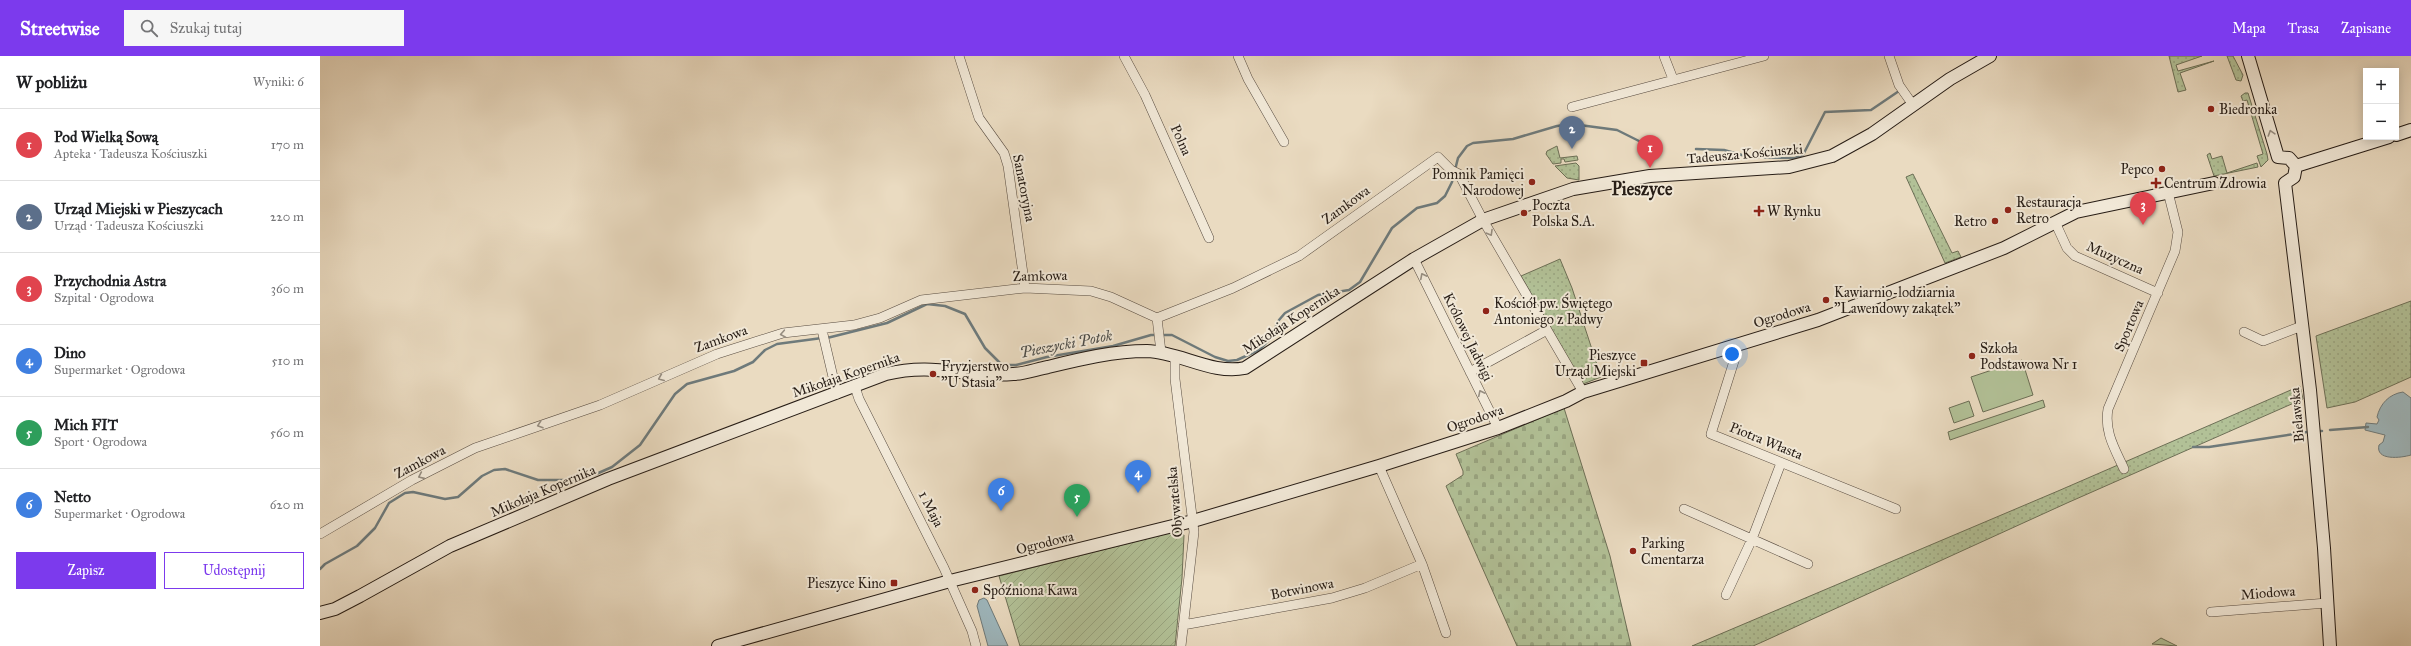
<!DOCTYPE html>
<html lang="pl">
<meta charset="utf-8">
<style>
:root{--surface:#fff;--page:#f6f6f6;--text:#202124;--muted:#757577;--line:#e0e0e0;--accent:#7c3aed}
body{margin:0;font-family:"IM FELL Great Primer",serif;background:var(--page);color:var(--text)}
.controls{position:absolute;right:12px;top:12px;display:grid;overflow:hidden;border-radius:0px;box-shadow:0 2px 10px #0003}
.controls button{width:36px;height:36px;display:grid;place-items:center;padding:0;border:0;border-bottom:1px solid var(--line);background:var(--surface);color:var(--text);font:20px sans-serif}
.you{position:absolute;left:1412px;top:298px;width:14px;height:14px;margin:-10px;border:3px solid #fff;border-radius:50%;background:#1a73e8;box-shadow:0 0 0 6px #1a73e833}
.badge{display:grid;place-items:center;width:26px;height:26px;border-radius:50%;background:var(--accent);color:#fff;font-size:13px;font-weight:700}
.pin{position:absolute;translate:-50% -33px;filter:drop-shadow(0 1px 2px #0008)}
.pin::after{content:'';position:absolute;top:21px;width:14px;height:12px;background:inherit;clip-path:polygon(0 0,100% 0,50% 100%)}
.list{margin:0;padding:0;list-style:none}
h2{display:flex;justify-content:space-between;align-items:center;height:52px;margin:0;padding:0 16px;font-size:17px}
h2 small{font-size:13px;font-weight:400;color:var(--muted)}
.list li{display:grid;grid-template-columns:26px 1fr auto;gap:12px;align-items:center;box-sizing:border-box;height:72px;padding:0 16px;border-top:1px solid var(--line)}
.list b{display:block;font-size:15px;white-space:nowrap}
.list p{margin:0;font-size:13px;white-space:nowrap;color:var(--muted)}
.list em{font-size:13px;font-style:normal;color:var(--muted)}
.actions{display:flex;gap:8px;padding:12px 16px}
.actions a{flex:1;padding:9px 0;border:1px solid var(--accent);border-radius:0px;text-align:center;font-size:14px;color:var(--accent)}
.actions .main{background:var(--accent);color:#fff}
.icon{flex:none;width:22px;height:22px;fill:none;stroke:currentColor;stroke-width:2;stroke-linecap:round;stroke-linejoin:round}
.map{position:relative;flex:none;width:2091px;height:590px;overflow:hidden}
header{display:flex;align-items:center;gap:24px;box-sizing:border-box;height:56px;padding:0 20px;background:var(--accent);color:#fff}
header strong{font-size:19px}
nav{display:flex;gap:22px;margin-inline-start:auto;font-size:14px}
.search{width:280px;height:36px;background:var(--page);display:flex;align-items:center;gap:10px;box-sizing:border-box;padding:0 14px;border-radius:0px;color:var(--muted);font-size:15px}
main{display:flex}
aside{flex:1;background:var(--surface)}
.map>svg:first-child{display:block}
.grass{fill:url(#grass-dots);stroke:#6c6f56}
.forest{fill:url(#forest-firs);stroke:#6c6f56}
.cemetery{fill:url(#cemetery-stones);stroke:#6c6f56}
.park{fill:#b2c197;stroke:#6c6f56}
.garden{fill:url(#garden-furrows);stroke:#6c6f56}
.water{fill:#9eb8bf;stroke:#6e7a7b}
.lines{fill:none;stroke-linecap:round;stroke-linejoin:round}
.stream{stroke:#6e7a7b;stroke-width:2.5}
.street-casing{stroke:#584c41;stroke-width:10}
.secondary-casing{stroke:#271d16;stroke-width:14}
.street{stroke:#f1e8d7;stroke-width:9}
.secondary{stroke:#f1e8d7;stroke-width:12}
.oneway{stroke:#968d80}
.poi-dot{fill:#8f2418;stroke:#f1e8d7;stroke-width:1.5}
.labels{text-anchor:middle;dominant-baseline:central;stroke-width:4;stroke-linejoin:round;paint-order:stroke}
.poi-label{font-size:14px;fill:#271d16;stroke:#f1e8d7;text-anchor:start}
.street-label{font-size:14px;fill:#271d16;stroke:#f1e8d7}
.water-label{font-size:15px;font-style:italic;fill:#4b4c49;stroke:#f1e8d7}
.district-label{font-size:18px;font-weight:bold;fill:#271d16;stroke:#f1e8d7}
</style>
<header>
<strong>Streetwise</strong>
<div class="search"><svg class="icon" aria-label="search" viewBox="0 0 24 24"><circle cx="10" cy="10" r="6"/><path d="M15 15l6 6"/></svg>Szukaj tutaj</div>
<nav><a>Mapa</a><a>Trasa</a><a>Zapisane</a></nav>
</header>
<main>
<aside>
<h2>W pobliżu<small>Wyniki: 6</small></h2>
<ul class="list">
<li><span class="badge" style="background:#e0444e">1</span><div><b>Pod Wielką Sową</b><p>Apteka · Tadeusza Kościuszki</p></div><em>170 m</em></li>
<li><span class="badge" style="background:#5c6f8a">2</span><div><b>Urząd Miejski w Pieszycach</b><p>Urząd · Tadeusza Kościuszki</p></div><em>220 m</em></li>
<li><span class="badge" style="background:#e0444e">3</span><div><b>Przychodnia Astra</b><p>Szpital · Ogrodowa</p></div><em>360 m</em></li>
<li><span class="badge" style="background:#3f7fe0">4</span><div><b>Dino</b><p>Supermarket · Ogrodowa</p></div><em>510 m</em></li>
<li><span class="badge" style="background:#2e9e5b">5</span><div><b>Mich FIT</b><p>Sport · Ogrodowa</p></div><em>560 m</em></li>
<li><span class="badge" style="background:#3f7fe0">6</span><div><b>Netto</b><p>Supermarket · Ogrodowa</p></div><em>620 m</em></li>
</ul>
<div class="actions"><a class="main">Zapisz</a><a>Udostępnij</a></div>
</aside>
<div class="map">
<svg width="2091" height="590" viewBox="0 0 2091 590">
<defs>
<pattern id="grass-dots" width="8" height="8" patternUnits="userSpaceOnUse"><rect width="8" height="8" fill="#b2c197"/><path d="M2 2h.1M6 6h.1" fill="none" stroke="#99a581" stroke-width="1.8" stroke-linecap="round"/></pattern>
<pattern id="forest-firs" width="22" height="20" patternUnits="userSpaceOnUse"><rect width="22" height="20" fill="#b2c197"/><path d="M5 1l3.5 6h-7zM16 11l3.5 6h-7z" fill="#99a581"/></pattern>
<pattern id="cemetery-stones" width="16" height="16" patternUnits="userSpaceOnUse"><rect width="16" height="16" fill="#b2c197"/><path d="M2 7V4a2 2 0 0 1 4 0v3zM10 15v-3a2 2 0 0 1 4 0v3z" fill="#99a581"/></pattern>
<pattern id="garden-furrows" width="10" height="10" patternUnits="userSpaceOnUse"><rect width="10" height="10" fill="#b2c197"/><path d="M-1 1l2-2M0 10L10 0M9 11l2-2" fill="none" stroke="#99a581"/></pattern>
</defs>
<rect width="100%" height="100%" fill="#eadbc1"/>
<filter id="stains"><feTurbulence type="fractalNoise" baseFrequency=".005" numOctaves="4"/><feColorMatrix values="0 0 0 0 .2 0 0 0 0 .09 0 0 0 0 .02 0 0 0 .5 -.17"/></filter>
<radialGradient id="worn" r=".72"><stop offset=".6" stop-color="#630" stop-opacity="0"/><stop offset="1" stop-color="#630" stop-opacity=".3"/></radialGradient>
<path class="grass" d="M1849,0h33l-26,9 2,6 36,-10 -34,12 6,17 -8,2z
M1907,0h6l10,19 -2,6 -5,-1z
M1925,37h3l19,61 1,6 -7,7 -4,-11 6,-2 -16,-54 -4,1 -2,-5z
M1237,90l3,12 17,-2 1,4 -13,2 -1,-3h-3v4l-8,1 -7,-10 1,-3z
M1890,97l2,6 10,-3 5,17 30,-10 1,4 -44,9 -7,-21z
M1256,107l3,3v14l-12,-2 -12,-12z
M1593,118l39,79 6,-2 3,6 -16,6 -39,-86z
M1240,203l12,29 29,89 -18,7 -62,-108z
M2091,245v76l-56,25 -28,6 -11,-72z
M1980,330l3,13 -236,104 -307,140 -7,3h-61l366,-155z"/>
<path class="forest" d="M1841,582l16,8 -25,-2z"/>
<path class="cemetery" d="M1244,352l46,148 21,90h-114l-71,-160 17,-11v-4l-7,-17z"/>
<path class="park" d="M1702,304l11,35 -50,17 -12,-35z
M1723,344l2,7 -95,33 -2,-8z
M1649,345l5,15 -20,7 -5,-15z"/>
<path class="garden" d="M857,475l7,4 -2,43 -7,68h-155l-21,-70z"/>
<path class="water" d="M2083,336l8,6v57c-10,3 -36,6 -32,-10l4,-3 2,-7 -20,-5 1,-7 11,1 2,-4 -2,-3c3,-13 12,-23 26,-25z
M664,542l3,2 21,46h-20l-11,-40 2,-6z"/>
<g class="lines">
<path class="stream" d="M1376,93l28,1 25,7 46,1 8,-3 22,-43 46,-2 28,-19
M507,282l60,-15 40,-19 18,2 20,8 20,34 17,17h14l31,-8 66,-11 38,-11h21l43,22 13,4 9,-1 22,-10 10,-10 10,-20 6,-7 33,-18 31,-5 11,-8 32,-54 25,-20 20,-5 8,-7 7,-14 6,-24 9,-12 6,-3 40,-4 44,-13 15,-2 45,6 40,20
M2010,374l38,-3
M2001,375h1
M1873,391h16l98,-15
M0,513l5,-5 32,-18 18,-18 14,-25 16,-10 8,-1 32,7 13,-2 24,-21 12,-6 11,-1 33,11h35l21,-5 18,-8 28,-22 35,-51 12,-10 47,-13 19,-9 12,-12 12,-6 45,-6"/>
<g class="street-casing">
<path id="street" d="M639,0l20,62 25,35 4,13 17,122
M804,0l21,39 64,143
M918,0l10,23 36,63
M1344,0l9,23
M1569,0l10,29 14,20
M1252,51l192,-51
M1735,166l12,26 8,8 83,37
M1094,203l84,169
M837,262l4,34
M502,274l15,64
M1924,276l19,9 39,-15
M1410,291l5,11 -24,76 185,75
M855,301v22l19,153 -13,114
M1150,316l77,-42
M535,331l4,12 85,169 28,63 4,15
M1059,410l43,98 24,69
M1804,413c-9,-20 -20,-37 -16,-60l67,-158 3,-19 -10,-40
M1364,453l124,55
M0,478l92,-54 63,-32 125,-43 117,-51 66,-21 71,-8 26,-7 41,-18 104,-12 66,3 20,6 46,21 76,-30 66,-32 139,-99 13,13 8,4 24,46 100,172
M1406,539l26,-56 29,-76
M1891,556l116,-9
M863,569l149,-27 33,-10 57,-24"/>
</g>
<g class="secondary-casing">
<path id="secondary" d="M1928,0l30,101 11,1 7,8 -2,11 -9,6 25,207 14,158 6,98
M2076,79l15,-5
M1976,110l93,-29
M0,557l15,-4 25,-13 90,-50 158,-67 278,-105c48,-12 81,4 127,0 11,0 24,-5 35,-7 32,-8 66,-16 99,-16 33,1 65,24 98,17l169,-109 69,-39 90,-31 77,-13 139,-9 43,-11 40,-22 78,-55 40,-23
M398,590l232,-65 243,-60 186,-55 119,-38 68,-27 17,-9 235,-72 186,-72 72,-36 138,-29"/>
</g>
<use href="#street" class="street"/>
<use href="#secondary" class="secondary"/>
</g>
<defs><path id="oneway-chevron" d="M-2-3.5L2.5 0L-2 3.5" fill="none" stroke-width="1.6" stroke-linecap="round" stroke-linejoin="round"/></defs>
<g class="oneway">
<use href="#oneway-chevron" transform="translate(1951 77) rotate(-107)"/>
<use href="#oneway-chevron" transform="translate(1170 177) rotate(60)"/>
<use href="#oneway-chevron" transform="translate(1103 220) rotate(-117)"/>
<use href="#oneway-chevron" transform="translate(463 278) rotate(170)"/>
<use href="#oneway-chevron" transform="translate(341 322) rotate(157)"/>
<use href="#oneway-chevron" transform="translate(1161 337) rotate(-116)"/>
<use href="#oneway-chevron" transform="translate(220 369) rotate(161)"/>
<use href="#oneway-chevron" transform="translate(101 420) rotate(156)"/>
</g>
<g class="poi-dot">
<circle cx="1891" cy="53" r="4"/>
<circle cx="1842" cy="113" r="4"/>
<circle cx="1212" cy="126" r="4"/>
<path d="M1834 121h4v4h4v4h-4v4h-4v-4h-4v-4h4z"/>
<circle cx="1688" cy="154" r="4"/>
<path d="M1437 149h4v4h4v4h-4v4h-4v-4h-4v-4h4z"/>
<circle cx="1204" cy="157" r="4"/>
<circle cx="1675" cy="165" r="4"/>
<circle cx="1506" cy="244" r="4"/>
<circle cx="1166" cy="255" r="4"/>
<circle cx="1652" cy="300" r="4"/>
<rect x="1320" y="303" width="8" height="8" rx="2"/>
<circle cx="613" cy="318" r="4"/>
<circle cx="1313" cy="495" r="4"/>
<rect x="570" y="523" width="8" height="8" rx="2"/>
<circle cx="655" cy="534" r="4"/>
</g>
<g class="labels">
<g class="poi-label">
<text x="1899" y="53">Biedronka</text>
<text x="1834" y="113" text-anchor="end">Pepco</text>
<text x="1204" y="118" text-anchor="end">Pomnik Pamięci<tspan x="1204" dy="16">Narodowej</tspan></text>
<text x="1844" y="127">Centrum Zdrowia</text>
<text x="1696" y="146">Restauracja<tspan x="1696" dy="16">Retro</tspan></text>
<text x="1212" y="149">Poczta<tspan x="1212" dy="16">Polska S.A.</tspan></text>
<text x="1447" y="155">W Rynku</text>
<text x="1667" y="165" text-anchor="end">Retro</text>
<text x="1514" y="236">Kawiarnio-lodziarnia<tspan x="1514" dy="16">"Lawendowy zakątek"</tspan></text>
<text x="1174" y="247">Kościół pw. Świętego<tspan x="1174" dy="16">Antoniego z Padwy</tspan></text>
<text x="1660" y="292">Szkoła<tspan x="1660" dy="16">Podstawowa Nr 1</tspan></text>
<text x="1316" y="299" text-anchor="end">Pieszyce<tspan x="1316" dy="16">Urząd Miejski</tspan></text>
<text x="621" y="310">Fryzjerstwo<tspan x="621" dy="16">"U Stasia"</tspan></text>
<text x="1321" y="487">Parking<tspan x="1321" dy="16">Cmentarza</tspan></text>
<text x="566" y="527" text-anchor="end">Pieszyce Kino</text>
<text x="663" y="534">Spóźniona Kawa</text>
</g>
<g class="street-label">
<text transform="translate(861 84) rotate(66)">Polna</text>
<text transform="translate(1425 98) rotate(-5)">Tadeusza Kościuszki</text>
<text transform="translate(704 132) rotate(79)">Sanatoryjna</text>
<text transform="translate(1026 149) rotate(-36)">Zamkowa</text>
<text transform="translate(1795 202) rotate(24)">Muzyczna</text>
<text transform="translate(720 220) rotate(-1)">Zamkowa</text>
<text transform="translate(1462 259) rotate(-17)">Ogrodowa</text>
<text transform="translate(971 264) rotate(-33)">Mikołaja Kopernika</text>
<text transform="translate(1809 270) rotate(-67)">Sportowa</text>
<text transform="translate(1148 281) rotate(64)">Królowej Jadwigi</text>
<text transform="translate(401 283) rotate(-20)">Zamkowa</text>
<text transform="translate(526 319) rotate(-19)">Mikołaja Kopernika</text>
<text transform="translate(1977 359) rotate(-95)">Bielawska</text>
<text transform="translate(1155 363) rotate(-19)">Ogrodowa</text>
<text transform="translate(1446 385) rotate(22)">Piotra Własta</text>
<text transform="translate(100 406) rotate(-28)">Zamkowa</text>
<text transform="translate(223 435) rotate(-23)">Mikołaja Kopernika</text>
<text transform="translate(855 446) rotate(-95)">Obywatelska</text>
<text transform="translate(611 453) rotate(63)">1 Maja</text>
<text transform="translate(725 487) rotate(-14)">Ogrodowa</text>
<text transform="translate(982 533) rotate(-11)">Botwinowa</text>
<text transform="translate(1948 537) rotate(-4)">Miodowa</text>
</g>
<g class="water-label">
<text transform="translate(746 288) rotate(-11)">Pieszycki Potok</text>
</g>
<g class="district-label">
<text x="1322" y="133">Pieszyce</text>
</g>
</g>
<rect width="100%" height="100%" filter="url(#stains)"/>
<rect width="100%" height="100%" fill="url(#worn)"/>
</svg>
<div class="controls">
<button>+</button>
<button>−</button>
</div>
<div class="you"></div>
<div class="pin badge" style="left:1330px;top:112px;background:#e0444e">1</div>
<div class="pin badge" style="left:1252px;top:93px;background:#5c6f8a">2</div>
<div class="pin badge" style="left:1823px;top:169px;background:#e0444e">3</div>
<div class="pin badge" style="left:818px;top:437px;background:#3f7fe0">4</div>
<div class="pin badge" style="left:757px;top:461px;background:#2e9e5b">5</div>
<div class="pin badge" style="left:681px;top:455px;background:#3f7fe0">6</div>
</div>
</main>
